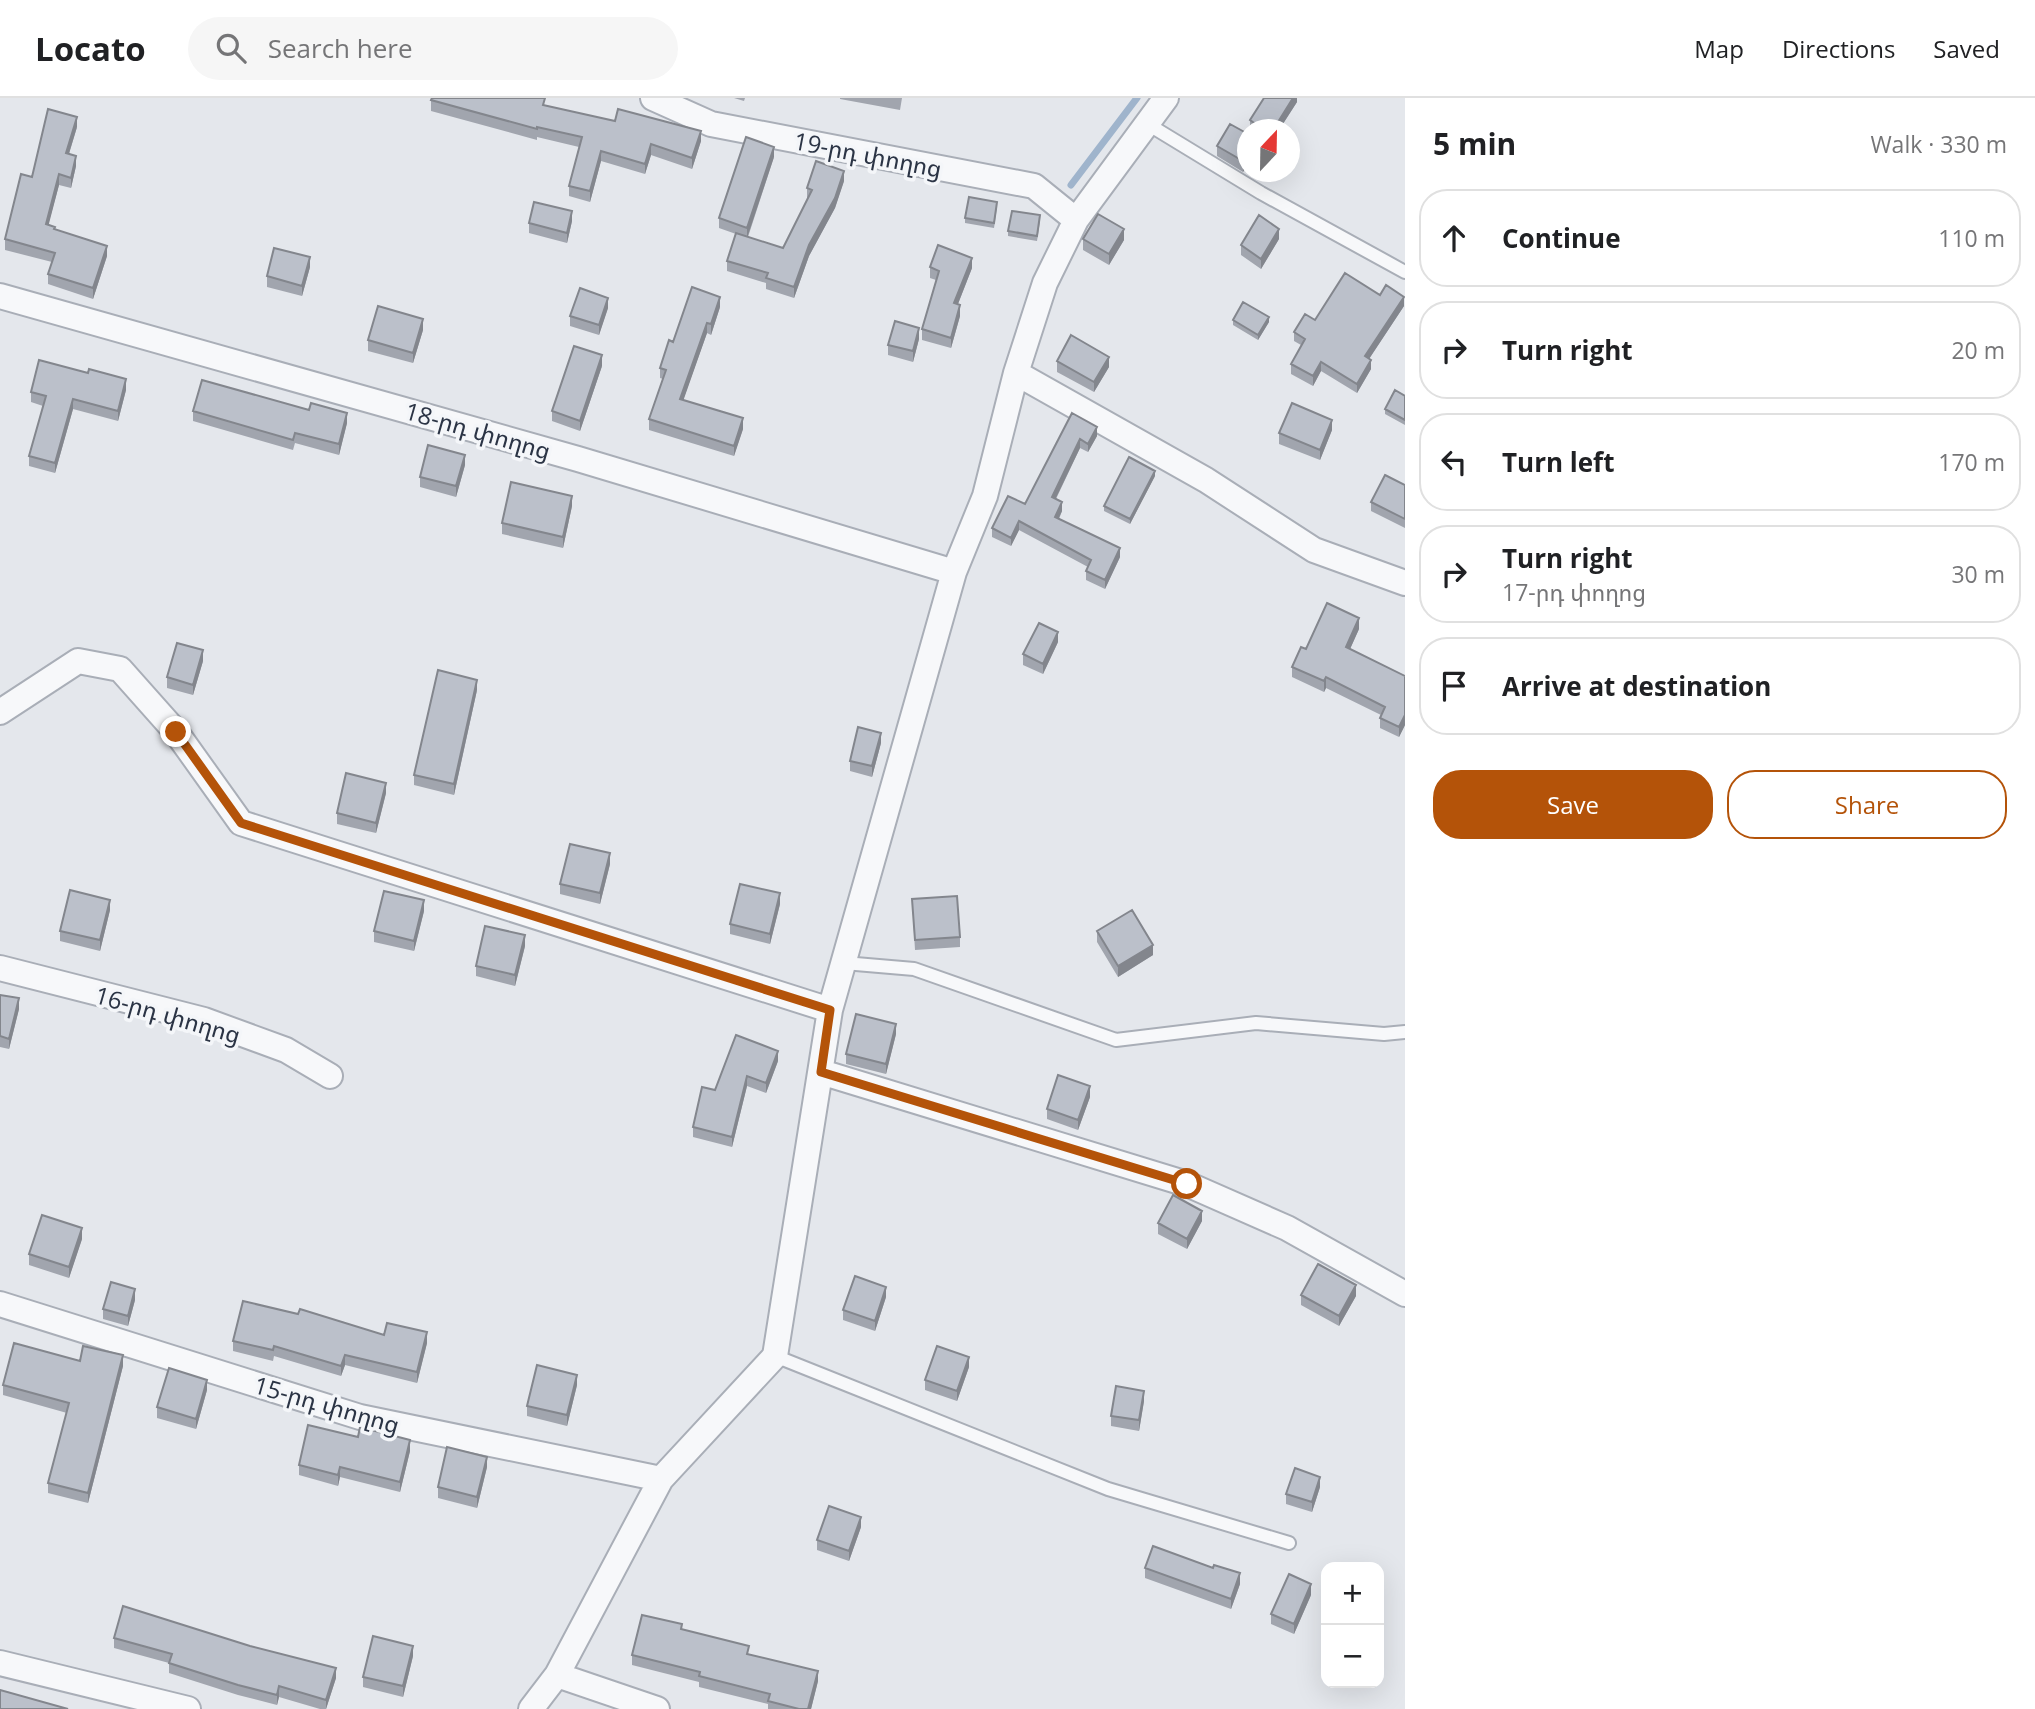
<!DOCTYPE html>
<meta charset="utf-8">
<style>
:root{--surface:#fff;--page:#f6f6f6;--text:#202124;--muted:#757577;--line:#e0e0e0;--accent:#b45309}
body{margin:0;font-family:"Open Sans","Noto Sans Armenian",sans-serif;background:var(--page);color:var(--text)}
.controls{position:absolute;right:21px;bottom:21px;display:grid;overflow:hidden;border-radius:14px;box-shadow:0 7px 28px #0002}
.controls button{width:63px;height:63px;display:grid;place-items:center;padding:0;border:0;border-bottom:2px solid var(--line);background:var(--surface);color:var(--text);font:35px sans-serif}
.compass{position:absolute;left:1237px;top:21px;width:63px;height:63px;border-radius:50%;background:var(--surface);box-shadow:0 7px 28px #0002;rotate:22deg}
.stop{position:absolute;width:21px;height:21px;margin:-16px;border:5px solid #b45309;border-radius:50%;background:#fff}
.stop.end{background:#b45309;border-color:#fff;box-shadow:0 2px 7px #0008}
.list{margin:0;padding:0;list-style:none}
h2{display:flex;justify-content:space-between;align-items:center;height:91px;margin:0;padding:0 28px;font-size:30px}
h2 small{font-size:23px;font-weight:400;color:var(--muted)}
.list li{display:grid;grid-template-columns:46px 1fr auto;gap:21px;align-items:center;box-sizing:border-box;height:98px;margin:0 14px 14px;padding:0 14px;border:2px solid var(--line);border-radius:28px}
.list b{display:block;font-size:26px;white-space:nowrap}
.list p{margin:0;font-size:23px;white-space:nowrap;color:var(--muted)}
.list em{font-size:23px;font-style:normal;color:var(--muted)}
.actions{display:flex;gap:14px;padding:21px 28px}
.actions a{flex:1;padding:16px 0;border:2px solid var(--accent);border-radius:28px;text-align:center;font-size:24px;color:var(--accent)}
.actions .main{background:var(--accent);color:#fff}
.icon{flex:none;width:38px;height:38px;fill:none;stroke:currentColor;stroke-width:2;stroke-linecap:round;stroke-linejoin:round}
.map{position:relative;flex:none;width:1405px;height:1611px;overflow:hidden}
header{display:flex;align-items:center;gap:42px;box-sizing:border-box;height:98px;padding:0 35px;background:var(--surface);border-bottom:2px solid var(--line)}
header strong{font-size:33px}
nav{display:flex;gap:38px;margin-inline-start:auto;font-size:24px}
.search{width:490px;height:63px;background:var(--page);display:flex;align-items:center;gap:18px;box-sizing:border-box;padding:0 24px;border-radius:38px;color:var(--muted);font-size:26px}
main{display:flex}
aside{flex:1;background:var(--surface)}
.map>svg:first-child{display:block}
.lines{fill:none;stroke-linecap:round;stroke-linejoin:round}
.stream{stroke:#9fb4cc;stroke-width:7}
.lane-casing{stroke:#a9aeb7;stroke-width:16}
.street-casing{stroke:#a9aeb7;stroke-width:28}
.lane{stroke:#f7f8fa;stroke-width:12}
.street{stroke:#f7f8fa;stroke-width:24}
.wall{fill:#a1a5ae}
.shaded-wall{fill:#83868d}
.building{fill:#bbc0ca;stroke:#83868d;stroke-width:2}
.route{stroke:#b45309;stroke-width:9}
.labels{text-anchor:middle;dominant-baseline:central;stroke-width:7;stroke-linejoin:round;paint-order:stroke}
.street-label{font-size:24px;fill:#2b3445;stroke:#f4f6f9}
</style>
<header>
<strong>Locato</strong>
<div class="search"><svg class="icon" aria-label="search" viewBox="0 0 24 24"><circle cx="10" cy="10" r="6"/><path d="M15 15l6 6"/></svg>Search here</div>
<nav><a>Map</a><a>Directions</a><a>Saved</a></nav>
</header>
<main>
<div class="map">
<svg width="1405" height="1611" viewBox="0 0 1405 1611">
<rect width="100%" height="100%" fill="#e4e7ec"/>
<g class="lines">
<path class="stream" d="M1071,87l66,-87"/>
<g class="lane-casing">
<path id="lane" d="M1146,25l115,70 144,79
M844,865l70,6 202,71 140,-17 128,11 21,-2
M775,1258l333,133 181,54"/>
</g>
<g class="street-casing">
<path id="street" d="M653,0l58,26 323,62 42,34
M0,198l578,163 376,113
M1016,275l190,107 108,70 91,33
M0,614l78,-51 42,8 56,63 65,91 589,187
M0,870l204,52 82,30 44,26
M821,974l366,112 100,44 118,66
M0,1206l360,113 301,62
M0,1565l188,46
M557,1577l100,34
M531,1611l26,-34 104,-196 114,-123 55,-346 124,-438 31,-76 31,-123 29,-90 31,-63 90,-122"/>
</g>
<use href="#lane" class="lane"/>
<use href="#street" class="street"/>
</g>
<path class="wall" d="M734,0h11l-1,3z
M840,0h62l-2,12 -60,-11z
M1297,0v4l-18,28h-29v-10z
M431,2l114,5 156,36 -9,28 -41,-14 -6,19 -44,-13 -11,41 -21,-6v-10l10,-39 -42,-10v3l-106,-29z
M77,29l-8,27 7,12 -5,22 -12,-3 -11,40 59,31 -14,43 -45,-15v-10l4,-12 -47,-12v-11l27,-62z
M1248,36v29l-5,9 -26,-16v-10z
M774,59l-26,80 35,11 25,-49 -1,-1v-10l37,-7 -9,27 -26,48 -15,42 -28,-9v-6l-39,-12v-10l9,-27 -17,-6v-10z
M997,109l-3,21 -29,-5v-5z
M572,123l-5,22 -38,-10v-10z
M1040,123l-3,20 -29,-5v-5z
M1083,141l41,1 -15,25 -26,-15z
M1279,141l-18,30 -20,-14v-10z
M310,169l-8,29 -35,-9v-11z
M930,169l42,1 -14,36 2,12 -9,32 -29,-8v-11l14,-49 -6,-2z
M1380,197l24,11 -35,53 2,10 -14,24 -36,-22 -8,15 -22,-12v-10l10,-19 -7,-4v-9l21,-12z
M720,209l-9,28 -4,-2 -24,67 60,29 -9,27 -85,-26v-11l14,-40 -3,-1v-10l13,-26z
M608,210l-9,27 -29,-9v-10z
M1233,222l36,2 -11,18 -25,-15z
M423,232l-10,33 -45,-12v-11z
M919,241l-6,23 -25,-7v-10z
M1057,263l52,6 -15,25 -37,-20z
M602,268l-22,65 -28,-10v-10z
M126,292l-8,31 -45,-12 -18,64 -26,-7v-10l14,-50 -12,-4v-10z
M1405,298v29l-20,-11v-5z
M193,313l154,12 -8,32 -44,-12 -2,7 -100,-29z
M1072,315l25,23 -9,16 -8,-4 -24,51 6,12 -3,8 61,38 -15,32 -19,-9v-9l2,-4 -69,-37 -8,16 -19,-9v-9l33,-24z
M1332,332l-12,30 -41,-16v-11z
M465,367l-9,32 -36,-10v-10z
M1155,378l-25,48 -26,-13v-5z
M1405,387v43l-34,-17v-9z
M572,408l-9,42 -61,-14v-11z
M1359,531l-9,20 55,27v-1v50l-6,12 -19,-9v-10l1,-3 -55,-27 -2,4 -32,-15v-10l14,-18z
M1058,544l-15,32 -20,-9v-11z
M203,563l-10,34 -26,-7v-11z
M477,592l-23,105 -40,-10v-10z
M881,645l-9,34 -22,-6v-10z
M386,695l-10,40 -39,-9v-11z
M610,766l-10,40 -40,-10v-10z
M912,801l48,38v10l-45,3z
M780,806l-10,40 -40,-10v-10z
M110,812l-10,41 -40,-10v-10z
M424,813l-10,40 -40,-9v-11z
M1097,833l56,24 -35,22 -21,-35z
M525,848l-10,40 -39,-10v-10z
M0,897l19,14 -10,40 -9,-2z
M896,936l-10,40 -40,-10v-10z
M778,963l-12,32 -19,-7 -15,61 -39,-10v-10l22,-37z
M1090,999l-12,33 -31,-11v-10z
M1202,1123l-15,28 -29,-15v-11z
M82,1141l-13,39 -40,-13v-11z
M1301,1197l55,1 -17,30 -38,-21z
M886,1199l-11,34 -32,-11v-10z
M135,1202l-7,26 -25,-7v-10z
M384,1237l43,8 -10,40 -72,-18 -4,11 -67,-20 -1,5 -40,-10v-10z
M80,1263l43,5 -35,137 -40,-10v-10l19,-70 -64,-18v-10z
M969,1269l-12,34 -32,-11v-10z
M577,1287l-10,41 -40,-10v-10z
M207,1292l-11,39 -39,-11v-11z
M1144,1303l-5,30 -28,-5v-10z
M410,1353l-10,41 -60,-15 -2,9 -39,-11v-10z
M487,1369l-10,41 -39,-10v-11z
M1320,1389l-8,25 -26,-8v-10z
M861,1429l-12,34 -32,-11v-10z
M1145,1470l95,16 -9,25 -86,-31z
M1311,1497l-17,39 -23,-10v-10z
M682,1532l67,24 69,27 -7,28h-43v-5l-69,-17v-5l-67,-17v-10z
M114,1540l222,40 -10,31h-6l-41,-12 -2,8 -39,-10 -69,-22v-10l-55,-15z
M413,1558l-10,41 -40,-10v-10z"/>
<path class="shaded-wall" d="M1293,0h4v4l-18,28h-6z
M77,19v10l-11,36v-10z
M701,33v10l-9,28v-11z
M651,46v11l-6,19v-10z
M774,49v10l-27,81v-10z
M601,53v10l-11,41v-11z
M1248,55v10l-5,9v-11z
M76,58v10l-5,22v-10z
M844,73v10l-9,27 -26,48 -15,42v-11l15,-42z
M59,76v11l-13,50v-11z
M572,113v10l-5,22v-10z
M1124,131v11l-15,25v-11z
M1279,131v10l-18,30v-10z
M107,148v10l-14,43v-11z
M310,159v10l-8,29v-10z
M972,160v10l-18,46v-11z
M720,199v10l-9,28v-11z
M1404,199v9l-39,59v-9z
M608,200v10l-9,27v-10z
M960,207v11l-9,32v-10z
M1269,219v5l-11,18v-5z
M423,221v11l-10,33v-10z
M707,225v10l-27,77v-11z
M919,230v11l-6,23v-11z
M602,257v11l-22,65v-10z
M1109,259v10l-15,25v-10z
M1371,262v9l-14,24v-9z
M1321,264v9l-8,15v-10z
M126,281v11l-8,31v-10z
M73,301v10l-18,64v-10z
M347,315v10l-8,32v-11z
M743,320v11l-9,27v-10z
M1332,322v10l-12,30v-10z
M1097,329v9l-9,16v-8z
M1080,341v9l-28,58v-9z
M465,357v10l-9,32v-11z
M1155,373v5l-25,48v-5z
M572,398v10l-9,42v-11z
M1062,404v9l-7,15v-9z
M1019,423v9l-8,16v-8z
M1120,450v9l-15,32v-9z
M1359,520v11l-13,29v-11z
M1058,534v10l-15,32v-10z
M203,552v11l-10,34v-10z
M1326,579v11l-2,4v-11z
M477,582v10l-23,105v-11z
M1405,617v10l-6,12v-10z
M881,635v10l-9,34v-11z
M386,685v10l-10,40v-10z
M610,755v11l-10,40v-11z
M780,795v11l-10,40v-10z
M110,802v10l-10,41v-11z
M424,802v11l-10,40v-10z
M525,837v11l-10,40v-11z
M1153,847v10l-35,22v-11z
M19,900v11l-10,40v-10z
M896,926v10l-10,40v-10z
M778,953v10l-12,32v-10z
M747,978v10l-15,61v-10z
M1090,988v11l-12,33v-10z
M1202,1113v10l-15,28v-10z
M82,1130v11l-13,39v-11z
M1356,1187v11l-17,30v-10z
M886,1189v10l-11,34v-10z
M135,1191v11l-7,26v-10z
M427,1234v11l-10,40v-11z
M123,1257v11l-35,137v-10z
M345,1257v10l-4,11v-10z
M969,1259v10l-12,34v-10z
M577,1277v10l-10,41v-11z
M207,1282v10l-11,39v-10z
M1144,1293v10l-5,30v-11z
M410,1342v11l-10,41v-10z
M487,1359v10l-10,41v-11z
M340,1369v10l-2,9v-11z
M1320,1379v10l-8,25v-10z
M861,1419v10l-12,34v-10z
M1240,1475v11l-9,25v-10z
M1311,1486v11l-17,39v-10z
M413,1548v10l-10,41v-11z
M336,1570v10l-10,31v-9z
M818,1573v10l-7,28h-3z
M279,1588v11l-2,8v-10z"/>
<path class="building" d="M432,0h113l-2,7 72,16 3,-12 83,22 -9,27 -41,-14 -6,20 -44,-13 -11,40 -21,-5 13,-49 -45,-10v2l-106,-29z
M1264,0h29l-20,32h-9l-14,-10z
M48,11l29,8 -11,36 10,3 -5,22 -12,-4 -13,50 9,3 -1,2 53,17 -14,42 -45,-14 7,-21 -50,-14 16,-65 11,3z
M1230,26l18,10v19l-5,8 -26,-15z
M746,39l28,10 -27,81 -28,-10z
M816,63l28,10 -9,27 -26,47 -15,42 -28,-9 2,-5 -41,-12 9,-28 47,15 29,-58 -5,-2z
M969,99l28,5 -3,21 -29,-5z
M534,104l38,9 -5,22 -38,-10z
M1012,113l28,4 -3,21 -29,-5z
M1098,116l26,15 -15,25 -26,-15z
M1259,117l20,14 -18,30 -20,-14z
M938,147l34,13 -18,45 6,2 -9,33 -29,-9 17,-58 -9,-4z
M274,150l36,9 -8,29 -35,-10z
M1345,175l35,22 6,-10 18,12 -39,59 6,4 -14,24 -36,-22 -8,14 -22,-12 14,-25 -11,-7 11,-18 10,6z
M692,189l28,10 -9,27 -4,-1 -27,76 63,19 -9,28 -85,-27 17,-49 -6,-2 9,-28 4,2z
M580,190l28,10 -9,27 -29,-9z
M1243,204l26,15 -11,18 -25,-15z
M378,208l45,13 -10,34 -45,-13z
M895,223l24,7 -6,23 -25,-6z
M1071,237l38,22 -15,25 -37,-21z
M574,248l28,9 -22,66 -28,-10z
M39,262l49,13 1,-4 37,10 -8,32 -45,-12 -18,64 -26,-7 17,-60 -15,-4z
M202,282l107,30 2,-7 36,10 -8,31 -44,-11 -2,7 -100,-29z
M1395,292l10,6v24l-20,-11z
M1292,305l40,17 -12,30 -41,-17z
M1072,315l25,14 -9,17 -8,-5 -28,58 10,5 -7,15 65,31 -15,32 -19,-9 5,-11 -72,-39 -8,17 -19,-10 16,-32 17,8z
M428,347l37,10 -9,31 -36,-9z
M1129,359l26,14 -25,48 -26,-13z
M1385,377l20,10v34l-34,-17z
M511,384l61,14 -9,41 -61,-14z
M1327,505l32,15 -13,29 59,29v-1v40l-6,12 -19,-9 5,-11 -59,-30 -2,4 -32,-14 9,-20 5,2z
M1039,525l19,9 -15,32 -20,-10z
M177,545l26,7 -10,35 -26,-8z
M438,572l39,10 -23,104 -40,-9z
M858,629l23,6 -9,33 -22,-5z
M346,675l40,10 -10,40 -39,-10z
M570,746l40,9 -10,40 -40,-9z
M740,786l40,9 -10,41 -40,-10z
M70,792l40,10 -10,40 -40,-9z
M384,793l40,9 -10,41 -40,-10z
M957,798l3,41 -45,3 -3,-41z
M1132,812l21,35 -35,21 -21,-35z
M485,828l40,9 -10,40 -39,-9z
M0,897l19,3 -10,41 -9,-3z
M856,916l40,10 -10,40 -40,-10z
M736,937l42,16 -12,32 -19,-7 -15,61 -39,-10 9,-40 13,3z
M1058,977l32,11 -12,34 -31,-11z
M1173,1097l29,16 -15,28 -29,-16z
M42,1117l40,13 -13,39 -40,-13z
M1318,1166l38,21 -17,31 -38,-21z
M855,1178l31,11 -11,34 -32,-11z
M111,1184l24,7 -7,27 -25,-7z
M243,1203l55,13 2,-5 84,26 3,-12 40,9 -10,40 -72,-17 -4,11 -67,-20 -1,4 -40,-9z
M14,1245l66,18 3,-15 40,9 -35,138 -40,-10 21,-80 -66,-18z
M937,1248l32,11 -12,34 -32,-11z
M537,1267l40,10 -10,40 -40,-9z
M169,1270l38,12 -11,39 -39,-12z
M1116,1288l28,5 -5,29 -28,-4z
M308,1327l50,12 2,-10 50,13 -10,42 -60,-15 -2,8 -39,-10z
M447,1349l40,10 -10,40 -39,-10z
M1295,1370l25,9 -8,25 -26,-8z
M829,1408l32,11 -12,34 -32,-11z
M1153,1448l60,22 1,-3 26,8 -9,26 -86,-31z
M1289,1476l22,10 -17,40 -23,-10z
M123,1508l127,40 86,22 -10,32 -47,-14 -2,9 -39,-10 -69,-22 3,-9 -58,-16z
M642,1517l40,9 -1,5 68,17 -2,8 71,17 -10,38h-9l-31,-8 2,-7 -71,-18 1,-4 -68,-17z
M373,1538l40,10 -10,40 -40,-9z
M0,1592l68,19h-68z"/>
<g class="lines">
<path class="route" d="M176,634l65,91 589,187 -9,62 366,112"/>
</g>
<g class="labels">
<g class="street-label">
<text transform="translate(868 56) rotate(11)">19-րդ փողոց</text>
<text transform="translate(478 332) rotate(16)">18-րդ փողոց</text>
<text transform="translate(168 916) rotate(16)">16-րդ փողոց</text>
<text transform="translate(327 1306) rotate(16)">15-րդ փողոց</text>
</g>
</g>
</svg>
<div class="controls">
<button>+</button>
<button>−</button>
</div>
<svg class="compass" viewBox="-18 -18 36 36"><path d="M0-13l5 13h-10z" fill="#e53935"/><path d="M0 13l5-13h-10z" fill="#757577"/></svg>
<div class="stop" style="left:1187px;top:1086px"></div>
<div class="stop end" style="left:176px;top:634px"></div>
</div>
<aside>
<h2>5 min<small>Walk · 330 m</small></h2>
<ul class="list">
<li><svg class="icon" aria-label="ahead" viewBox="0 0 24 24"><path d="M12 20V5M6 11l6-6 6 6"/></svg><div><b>Continue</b></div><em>110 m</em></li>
<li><svg class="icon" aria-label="right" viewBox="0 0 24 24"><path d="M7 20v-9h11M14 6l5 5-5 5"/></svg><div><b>Turn right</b></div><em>20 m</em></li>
<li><svg class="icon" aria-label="left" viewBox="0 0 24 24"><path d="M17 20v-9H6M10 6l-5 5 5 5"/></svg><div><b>Turn left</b></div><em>170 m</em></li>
<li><svg class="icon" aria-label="right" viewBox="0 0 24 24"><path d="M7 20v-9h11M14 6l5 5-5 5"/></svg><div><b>Turn right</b><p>17-րդ փողոց</p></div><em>30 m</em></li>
<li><svg class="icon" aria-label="arrive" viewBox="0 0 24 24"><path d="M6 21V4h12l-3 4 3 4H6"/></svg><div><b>Arrive at destination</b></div></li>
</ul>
<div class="actions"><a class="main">Save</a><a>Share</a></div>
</aside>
</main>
